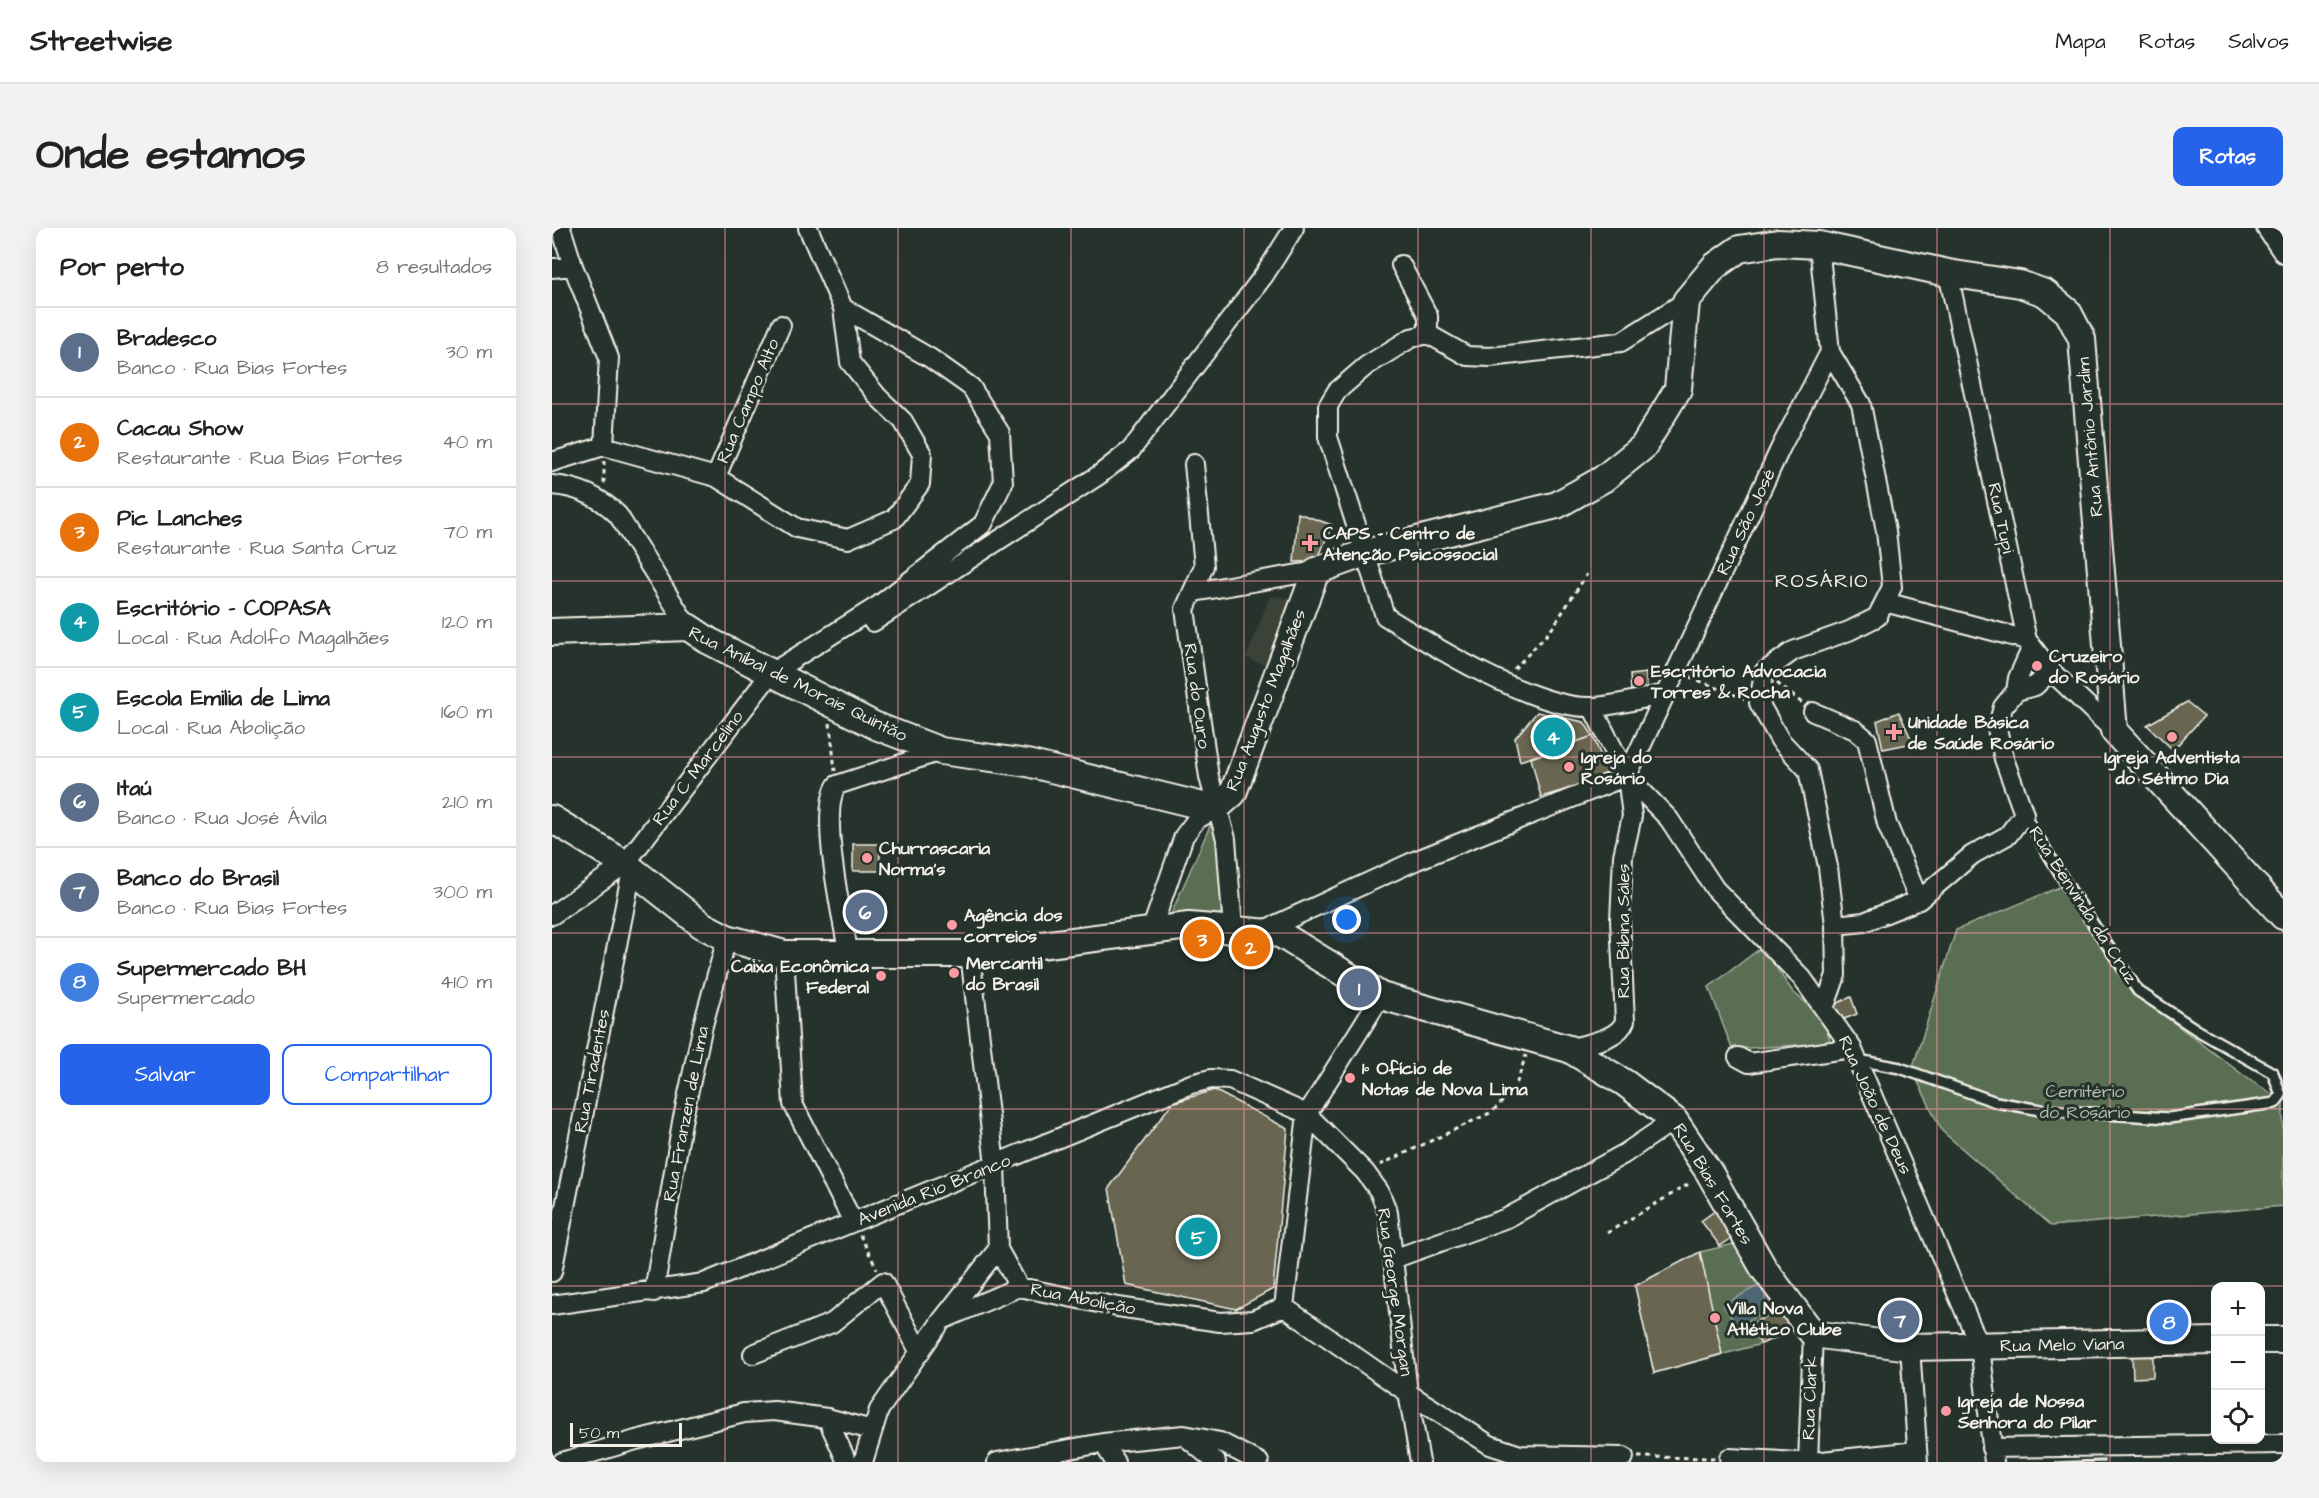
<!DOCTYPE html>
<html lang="pt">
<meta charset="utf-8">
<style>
:root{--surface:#fff;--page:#f2f2f2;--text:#222;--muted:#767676;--line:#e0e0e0;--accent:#2563eb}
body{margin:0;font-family:"Architects Daughter",sans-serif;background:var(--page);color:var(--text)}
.controls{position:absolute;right:18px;bottom:18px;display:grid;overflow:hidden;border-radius:12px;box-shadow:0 6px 24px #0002}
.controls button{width:54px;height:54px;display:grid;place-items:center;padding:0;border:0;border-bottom:2px solid var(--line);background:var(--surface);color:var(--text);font:30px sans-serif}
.scale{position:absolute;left:18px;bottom:15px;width:112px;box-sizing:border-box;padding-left:6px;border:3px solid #f4f1e8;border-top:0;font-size:16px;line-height:21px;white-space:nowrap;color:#f4f1e8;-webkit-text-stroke:4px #26332d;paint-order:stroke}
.you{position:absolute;left:795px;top:692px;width:21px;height:21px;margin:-15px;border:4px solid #fff;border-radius:50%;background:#1a73e8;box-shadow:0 0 0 9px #1a73e833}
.badge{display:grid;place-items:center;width:39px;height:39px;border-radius:50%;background:var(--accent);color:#fff;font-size:20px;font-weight:700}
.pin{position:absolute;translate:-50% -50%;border:3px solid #fff;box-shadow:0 2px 6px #0006}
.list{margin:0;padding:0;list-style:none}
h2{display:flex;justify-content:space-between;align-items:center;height:78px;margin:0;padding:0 24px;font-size:26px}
h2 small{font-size:20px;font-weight:400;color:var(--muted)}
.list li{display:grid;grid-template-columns:39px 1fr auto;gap:18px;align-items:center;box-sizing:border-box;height:90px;padding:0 24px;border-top:2px solid var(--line)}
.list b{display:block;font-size:22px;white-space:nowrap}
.list p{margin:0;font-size:20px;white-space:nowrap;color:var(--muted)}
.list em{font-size:20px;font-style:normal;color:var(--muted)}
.actions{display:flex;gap:12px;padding:18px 24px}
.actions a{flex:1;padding:14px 0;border:2px solid var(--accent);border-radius:12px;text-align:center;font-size:21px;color:var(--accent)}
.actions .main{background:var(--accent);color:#fff}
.icon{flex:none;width:33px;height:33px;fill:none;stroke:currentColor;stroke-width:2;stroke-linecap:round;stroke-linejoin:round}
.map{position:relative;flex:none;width:1731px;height:1234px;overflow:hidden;border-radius:12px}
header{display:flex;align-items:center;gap:36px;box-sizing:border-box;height:84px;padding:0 30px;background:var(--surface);border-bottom:2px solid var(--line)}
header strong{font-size:28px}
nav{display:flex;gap:33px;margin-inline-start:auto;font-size:21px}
.intro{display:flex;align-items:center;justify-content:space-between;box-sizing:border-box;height:144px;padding:0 36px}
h1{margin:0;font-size:42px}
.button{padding:15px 27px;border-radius:12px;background:var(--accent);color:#fff;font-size:21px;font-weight:700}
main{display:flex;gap:36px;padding:0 36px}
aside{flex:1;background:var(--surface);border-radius:12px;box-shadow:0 6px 24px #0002}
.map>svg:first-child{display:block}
.built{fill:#3a4238}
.green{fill:#5a6e52;stroke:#a7b09d;stroke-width:1.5}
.water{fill:#4d6772;stroke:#909ea1;stroke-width:1.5}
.building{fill:#676551;stroke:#f4f1e8;stroke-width:1.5}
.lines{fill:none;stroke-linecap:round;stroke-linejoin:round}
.lane-casing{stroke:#f4f1e8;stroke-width:14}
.street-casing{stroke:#f4f1e8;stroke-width:22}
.secondary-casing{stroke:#f4f1e8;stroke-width:30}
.path{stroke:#f4f1e8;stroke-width:3;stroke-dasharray:4.5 4.5;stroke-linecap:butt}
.lane{stroke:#26332d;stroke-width:9}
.street{stroke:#26332d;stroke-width:18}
.secondary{stroke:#26332d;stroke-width:26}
.grid{fill:none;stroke:#ff9aa2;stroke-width:1.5;stroke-opacity:0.55}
.poi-dot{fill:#ff9aa2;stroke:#26332d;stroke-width:2}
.labels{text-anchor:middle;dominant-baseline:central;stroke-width:6;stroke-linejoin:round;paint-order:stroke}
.street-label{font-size:18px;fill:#f4f1e8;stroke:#26332d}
.poi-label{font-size:18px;font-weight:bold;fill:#f4f1e8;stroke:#26332d;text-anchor:start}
.park-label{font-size:18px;fill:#b6bdac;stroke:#26332d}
.neighbourhood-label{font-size:20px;letter-spacing:1.5px;fill:#f4f1e8;stroke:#26332d}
</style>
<header>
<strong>Streetwise</strong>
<nav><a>Mapa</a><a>Rotas</a><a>Salvos</a></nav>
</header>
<div class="intro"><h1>Onde estamos</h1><a class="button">Rotas</a></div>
<main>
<aside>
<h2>Por perto<small>8 resultados</small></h2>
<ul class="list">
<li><span class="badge" style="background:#5c6f8a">1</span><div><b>Bradesco</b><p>Banco · Rua Bias Fortes</p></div><em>30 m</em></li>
<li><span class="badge" style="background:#e8710a">2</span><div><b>Cacau Show</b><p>Restaurante · Rua Bias Fortes</p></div><em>40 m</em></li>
<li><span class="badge" style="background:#e8710a">3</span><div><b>Pic Lanches</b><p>Restaurante · Rua Santa Cruz</p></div><em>70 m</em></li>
<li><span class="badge" style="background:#0f9aa8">4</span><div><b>Escritório - COPASA</b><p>Local · Rua Adolfo Magalhães</p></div><em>120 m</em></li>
<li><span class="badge" style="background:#0f9aa8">5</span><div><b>Escola Emilia de Lima</b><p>Local · Rua Abolição</p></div><em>160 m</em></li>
<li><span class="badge" style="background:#5c6f8a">6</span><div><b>Itaú</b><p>Banco · Rua José Ávila</p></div><em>210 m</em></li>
<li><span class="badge" style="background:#5c6f8a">7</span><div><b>Banco do Brasil</b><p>Banco · Rua Bias Fortes</p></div><em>300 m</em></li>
<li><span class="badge" style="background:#3f7fe0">8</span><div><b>Supermercado BH</b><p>Supermercado</p></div><em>410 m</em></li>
</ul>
<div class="actions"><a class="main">Salvar</a><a>Compartilhar</a></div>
</aside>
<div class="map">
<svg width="1731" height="1234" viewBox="0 0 1731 1234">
<rect width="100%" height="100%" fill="#26332d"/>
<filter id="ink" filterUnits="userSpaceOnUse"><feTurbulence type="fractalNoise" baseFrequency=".0167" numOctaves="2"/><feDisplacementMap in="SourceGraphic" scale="12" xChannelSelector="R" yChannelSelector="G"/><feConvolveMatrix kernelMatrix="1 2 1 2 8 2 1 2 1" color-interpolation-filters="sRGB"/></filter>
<g filter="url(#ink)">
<path class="built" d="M718,368l21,2 -21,69 -24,-9z"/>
<path class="green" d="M658,598l7,6 9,82h-55z
M1510,658l67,103 121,91 33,21v105l-232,20 -109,-95 -30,-61 44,-140z
M1210,719l31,45 30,25 8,26 -99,6 -23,-62z
M1186,1015l57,86 -34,15 -107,29 -19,-87 65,-34z"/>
<path class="water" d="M1207,1057l14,20 -35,22 -15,-22z"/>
<path class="building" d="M746,285l34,12 -15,36 -23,1z
M1094,445l1,18 -16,2 -1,-18z
M1635,474l17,14 -31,34 -26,-25z
M985,484l47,10 9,14 -73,25 -5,-23z
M1347,484l14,31 -30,6 -6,-28z
M1041,508l16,41 -68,20 -10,-39z
M301,616h26l2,27h-28z
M1299,769l6,17 -18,7 -6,-16z
M662,862l74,39 -15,160 -37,20 -110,-24 -17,-97 63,-85z
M1167,980l19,26 -18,12 -19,-25z
M1148,1024l22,102 -68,19 -19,-87z
M1229,1079l14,22 -34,15 -12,-18z
M1601,1124v25l-20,1 -1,-25z
M1552,1232v2h-49z"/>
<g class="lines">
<g class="lane-casing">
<path id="lane" d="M1306,832l42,8 96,34 45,8 128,8 106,-15 6,-8 -8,-22 -76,-43 -59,-39 -71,-106 -43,-71"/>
</g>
<g class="street-casing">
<path id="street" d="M9,0l12,38 36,92 -5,88
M1714,0l17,25
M1267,17l11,107 31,52 25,127 6,56 -15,30 -28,14 -56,20 -29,21 -5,31 21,37 28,30 20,97 7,58 1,50 -11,31
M849,37l27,51v18l39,22 23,1 131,-15 65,-41
M0,40l21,-2
M1396,45l79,367 24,31 63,60
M876,106l-17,4 -45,28 -29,25 -9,15v31l57,179c49,31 151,94 208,91 24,-1 49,-9 73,-13
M0,234l52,-16 112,31 81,51 51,11 46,-20 26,-35 2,-30 -19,-33 -25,-24 -28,-35 -7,-54
M642,236l10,102 -19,43 24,168 17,62 7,90
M164,249l65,-152
M0,257c26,2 48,12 66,30l70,112
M642,364l122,-21
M1333,374l142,38
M321,394l226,-147 32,-25 134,-176 29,-46
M1464,463l19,-5 16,-15
M1040,479l35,69 42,43 46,70 87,89 50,70 128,299 14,115
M1261,484l42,18 12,10 20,84 32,76
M1075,548l154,-329 49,-95
M0,687l73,-51 146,-191 108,-68 104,-81 20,-41 -3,-50 -29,-46 -41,-29 -87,-50 -35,-80
M1283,697l29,-3 55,-22 53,-45 36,-20 16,-21 -20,-55 -7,-30 6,-22 13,-16 2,-13 14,-31
M599,703l33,-95 12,-16 19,-11
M710,703l155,-71 210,-84
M232,726l9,150 60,118
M418,726l25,211 3,84 21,38
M297,728c-6,-35 -31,-144 -12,-171l104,-34
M1017,821c19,-6 49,-9 56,-28l-5,-101 3,-64 9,-40 -5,-40
M1186,829l11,6 103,-15
M841,1031l114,-41 117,-64 50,-34
M0,1044l80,-402
M102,1064l28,-170 21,-97 24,-87
M0,1077l152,-22 487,-199 20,-5 19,1 77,34 58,58 14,19 9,22 20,180 12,69
M732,1079l124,86 82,52 30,10 104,2
M390,1092l77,-33 99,20 102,15 33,-2 31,-13 23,-193 74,-118
M1358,1119l8,115
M201,1126l79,-31 51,-41 37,71
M275,1190l20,44
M633,1208l31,26
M551,1215l12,19
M1439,1220l292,-4
M1177,1230l69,4
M10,1234l74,-22 108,-27 30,-2 53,7 45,12
M311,1234l16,-52 63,-90 56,-71
M445,1234l106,-19 81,-8 36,7 39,20
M1256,1234l5,-128
M1261,1234l104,-11"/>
</g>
<g class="secondary-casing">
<path id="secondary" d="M0,404l136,-5 21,14 167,85 65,25 86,12 188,46 18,-16 83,-222 49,-18 192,-48 46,-26 40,-32 35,-58 8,-88 29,-35 24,-17 39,-6 41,2 129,28 72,11 25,9 23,19 14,27 32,392 169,185
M0,591l73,45 77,61 25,13 57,16h186l219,-28 91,8 101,62 188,53 56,34 49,37 35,52 55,97 49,65 97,13 306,-6
M1708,1112h23"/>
</g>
<path class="path" d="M52,233v23
M962,441l37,-39 36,-56
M1138,449l55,22
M1225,455l25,20
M278,495l5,48
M828,937l112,-53 23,-24 11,-33
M1055,1005l85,-51
M308,1007l17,34
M1086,1229l77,1"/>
<use href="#lane" class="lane"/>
<use href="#street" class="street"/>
<use href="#secondary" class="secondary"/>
</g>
</g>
<path class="grid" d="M173,0v1234M346,0v1234M519,0v1234M692,0v1234M866,0v1234M1039,0v1234M1212,0v1234M1385,0v1234M1558,0v1234M0,176h1731M0,353h1731M0,529h1731M0,705h1731M0,881h1731M0,1058h1731"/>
<g class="poi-dot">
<path d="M755 306h6v6h6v6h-6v6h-6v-6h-6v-6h6z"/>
<circle cx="1485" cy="438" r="6"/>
<circle cx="1087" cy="453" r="6"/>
<path d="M1339 495h6v6h6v6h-6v6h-6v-6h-6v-6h6z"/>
<circle cx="1620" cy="509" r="6"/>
<circle cx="1017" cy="539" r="6"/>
<circle cx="315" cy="630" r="6"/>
<circle cx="400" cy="697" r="6"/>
<circle cx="402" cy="745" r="6"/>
<circle cx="329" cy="748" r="6"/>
<circle cx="798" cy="850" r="6"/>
<circle cx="1163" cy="1090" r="6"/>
<circle cx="1394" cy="1183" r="6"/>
</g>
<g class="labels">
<g class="street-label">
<text transform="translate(196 173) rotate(-67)">Rua Campo Alto</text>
<text transform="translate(1538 209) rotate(-95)">Rua Antônio Jardim</text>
<text transform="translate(1449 290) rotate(78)">Rua Tupi</text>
<text transform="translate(1194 294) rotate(-65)">Rua São José</text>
<text transform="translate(246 456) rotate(26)">Rua Aníbal de Morais Quintão</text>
<text transform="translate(645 468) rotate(82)">Rua do Ouro</text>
<text transform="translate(714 472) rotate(-69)">Rua Augusto Magalhães</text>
<text transform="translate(146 540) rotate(-53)">Rua C Marcelino</text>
<text transform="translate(1531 677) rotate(57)">Rua Benvinda da Cruz</text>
<text transform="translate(1071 703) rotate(-90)">Rua Bibina Sáles</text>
<text transform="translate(40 843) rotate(-79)">Rua Tiradentes</text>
<text transform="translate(1323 877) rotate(65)">Rua João de Deus</text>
<text transform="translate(134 886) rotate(-79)">Rua Franzen de Lima</text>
<text transform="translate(1161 956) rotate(59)">Rua Bias Fortes</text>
<text transform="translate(382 962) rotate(-22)">Avenida Rio Branco</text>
<text transform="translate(843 1064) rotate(82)">Rua George Morgan</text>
<text transform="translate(531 1071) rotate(11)">Rua Abolição</text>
<text transform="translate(1510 1117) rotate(-1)">Rua Melo Viana</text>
<text transform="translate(1258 1170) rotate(-88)">Rua Clark</text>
</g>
<g class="poi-label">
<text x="771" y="305">CAPS - Centro de<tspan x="771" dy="21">Atenção Psicossocial</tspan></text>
<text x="1497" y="428">Cruzeiro<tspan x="1497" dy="21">do Rosário</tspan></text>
<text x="1099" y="443">Escritório Advocacia<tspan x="1099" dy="21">Torres &amp; Rocha</tspan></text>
<text x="1356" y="494">Unidade Básica<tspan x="1356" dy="21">de Saúde Rosário</tspan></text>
<text x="1029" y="529">Igreja do<tspan x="1029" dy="21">Rosário</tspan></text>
<text x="1620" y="529" text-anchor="middle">Igreja Adventista<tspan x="1620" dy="21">do Sétimo Dia</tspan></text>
<text x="327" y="620">Churrascaria<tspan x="327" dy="21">Norma's</tspan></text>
<text x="412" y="687">Agência dos<tspan x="412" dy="21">correios</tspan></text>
<text x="414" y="735">Mercantil<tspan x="414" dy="21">do Brasil</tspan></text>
<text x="317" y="738" text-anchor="end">Caixa Econômica<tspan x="317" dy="21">Federal</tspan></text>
<text x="810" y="840">1º Ofício de<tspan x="810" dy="21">Notas de Nova Lima</tspan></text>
<text x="1175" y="1080">Villa Nova<tspan x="1175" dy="21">Atlético Clube</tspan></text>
<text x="1406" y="1173">Igreja de Nossa<tspan x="1406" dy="21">Senhora do Pilar</tspan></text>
</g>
<g class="park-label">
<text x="1533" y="863">Cemitério<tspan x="1533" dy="21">do Rosário</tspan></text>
</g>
<g class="neighbourhood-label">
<text x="1270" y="353">ROSÁRIO</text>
</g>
</g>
</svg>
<div class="controls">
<button>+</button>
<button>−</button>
<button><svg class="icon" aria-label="locate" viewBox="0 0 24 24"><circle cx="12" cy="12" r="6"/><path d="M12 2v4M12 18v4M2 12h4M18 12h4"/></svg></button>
</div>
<div class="scale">50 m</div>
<div class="you"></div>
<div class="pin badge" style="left:807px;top:760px;background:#5c6f8a">1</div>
<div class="pin badge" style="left:699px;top:719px;background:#e8710a">2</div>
<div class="pin badge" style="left:650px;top:711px;background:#e8710a">3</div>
<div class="pin badge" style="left:1001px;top:509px;background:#0f9aa8">4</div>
<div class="pin badge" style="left:646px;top:1009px;background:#0f9aa8">5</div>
<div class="pin badge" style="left:313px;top:684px;background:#5c6f8a">6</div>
<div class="pin badge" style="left:1348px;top:1092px;background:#5c6f8a">7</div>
<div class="pin badge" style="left:1617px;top:1094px;background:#3f7fe0">8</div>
</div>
</main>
